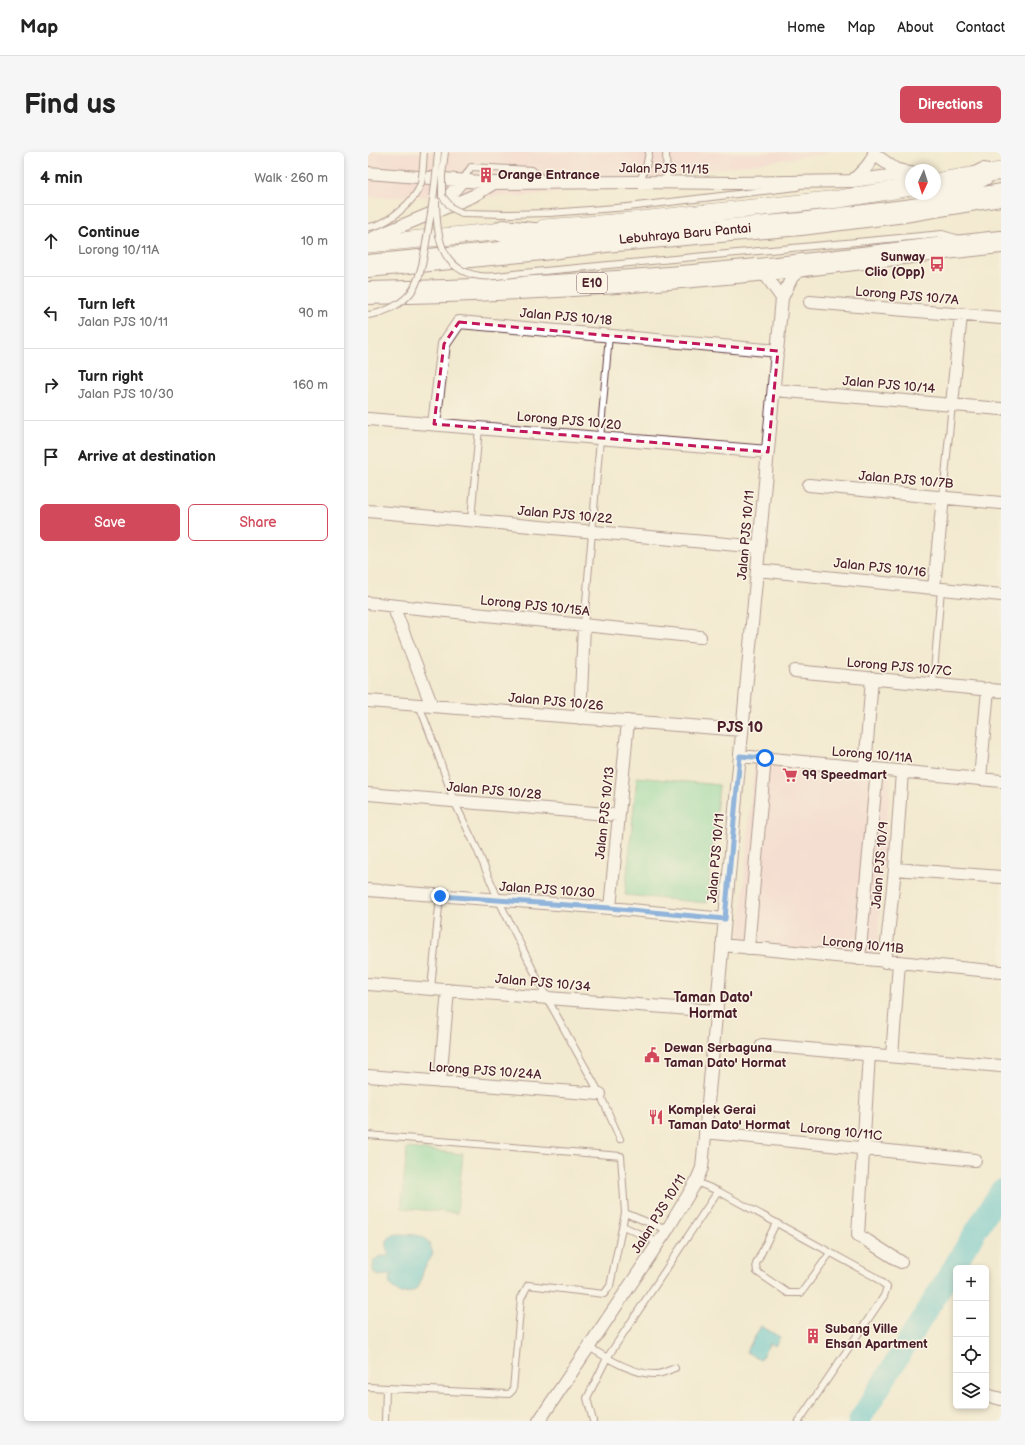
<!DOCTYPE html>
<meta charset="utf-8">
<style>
:root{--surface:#fff;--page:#f6f6f6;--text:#222;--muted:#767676;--line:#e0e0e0;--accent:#d1495b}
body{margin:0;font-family:"Balsamiq Sans",sans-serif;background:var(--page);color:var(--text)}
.controls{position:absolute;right:12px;bottom:12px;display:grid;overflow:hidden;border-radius:6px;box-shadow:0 2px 6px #0003}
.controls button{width:36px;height:36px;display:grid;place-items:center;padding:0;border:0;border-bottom:1px solid var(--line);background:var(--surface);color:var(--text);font:20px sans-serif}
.compass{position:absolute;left:537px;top:12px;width:36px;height:36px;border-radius:50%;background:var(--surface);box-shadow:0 2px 6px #0003;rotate:184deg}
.stop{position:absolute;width:12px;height:12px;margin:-9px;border:3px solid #1a73e8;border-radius:50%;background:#fff}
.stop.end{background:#1a73e8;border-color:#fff;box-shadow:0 1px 4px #0008}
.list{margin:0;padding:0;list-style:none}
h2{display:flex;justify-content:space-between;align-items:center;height:52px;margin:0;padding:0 16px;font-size:17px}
h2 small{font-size:13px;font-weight:400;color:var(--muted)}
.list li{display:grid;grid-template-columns:26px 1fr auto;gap:12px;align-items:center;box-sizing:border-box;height:72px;padding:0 16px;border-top:1px solid var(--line)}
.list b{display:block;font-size:15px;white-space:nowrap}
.list p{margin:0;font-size:13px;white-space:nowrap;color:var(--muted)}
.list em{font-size:13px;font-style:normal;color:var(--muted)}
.actions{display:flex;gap:8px;padding:12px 16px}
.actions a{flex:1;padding:9px 0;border:1px solid var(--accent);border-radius:6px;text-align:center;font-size:14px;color:var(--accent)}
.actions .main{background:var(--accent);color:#fff}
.icon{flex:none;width:22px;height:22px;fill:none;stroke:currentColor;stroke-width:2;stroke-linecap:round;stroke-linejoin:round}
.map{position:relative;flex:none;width:633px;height:1269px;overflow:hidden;border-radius:6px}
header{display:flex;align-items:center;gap:24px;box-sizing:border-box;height:56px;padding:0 20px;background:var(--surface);border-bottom:1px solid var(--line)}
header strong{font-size:19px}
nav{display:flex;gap:22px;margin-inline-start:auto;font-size:14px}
.intro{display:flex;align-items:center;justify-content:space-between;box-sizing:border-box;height:96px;padding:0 24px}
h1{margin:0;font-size:28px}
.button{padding:10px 18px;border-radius:6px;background:var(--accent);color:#fff;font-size:14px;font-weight:700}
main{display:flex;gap:24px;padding:0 24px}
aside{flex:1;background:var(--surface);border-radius:6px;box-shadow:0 2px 6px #0003}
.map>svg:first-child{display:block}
.built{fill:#f7cfd2}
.green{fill:#7dd79e;stroke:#647b64}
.water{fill:#5ac6d1;stroke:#52727e}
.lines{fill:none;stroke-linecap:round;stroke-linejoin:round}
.river{stroke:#5ac6d1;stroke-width:22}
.lane-casing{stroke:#633d44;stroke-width:8}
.street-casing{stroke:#633d44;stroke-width:14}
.secondary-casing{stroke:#633d44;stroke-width:18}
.highway-casing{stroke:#633d44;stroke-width:24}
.lane{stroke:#fff;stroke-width:6}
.street{stroke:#fff;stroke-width:12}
.secondary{stroke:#fff;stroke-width:17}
.highway{stroke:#fff;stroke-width:22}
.lane-bridge-casing{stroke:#633d44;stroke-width:8;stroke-linecap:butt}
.lane-bridge{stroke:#fff;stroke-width:6}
.route{stroke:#1a73e8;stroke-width:5}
.marked{fill:none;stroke:#c2185b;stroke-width:3;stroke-dasharray:8 5;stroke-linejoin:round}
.labels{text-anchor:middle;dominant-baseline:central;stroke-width:3;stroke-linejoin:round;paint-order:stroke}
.shield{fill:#fcf5e5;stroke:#7f5f63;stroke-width:1}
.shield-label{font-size:12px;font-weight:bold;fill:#4a1f2b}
.street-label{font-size:13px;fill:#4a1f2b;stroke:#fcf5e5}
.poi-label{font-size:13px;font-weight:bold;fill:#4a1f2b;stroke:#fcf5e5;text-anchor:start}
.neighbourhood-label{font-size:14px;font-weight:bold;fill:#4a1f2b;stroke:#fcf5e5}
.quarter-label{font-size:15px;font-weight:bold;fill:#4a1f2b;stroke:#fcf5e5}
</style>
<header>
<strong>Map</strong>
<nav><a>Home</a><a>Map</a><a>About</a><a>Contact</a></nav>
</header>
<div class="intro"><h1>Find us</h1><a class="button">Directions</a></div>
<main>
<aside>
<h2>4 min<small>Walk · 260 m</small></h2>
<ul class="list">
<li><svg class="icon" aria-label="ahead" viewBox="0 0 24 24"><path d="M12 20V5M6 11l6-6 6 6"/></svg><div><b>Continue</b><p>Lorong 10/11A</p></div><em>10 m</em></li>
<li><svg class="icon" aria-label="left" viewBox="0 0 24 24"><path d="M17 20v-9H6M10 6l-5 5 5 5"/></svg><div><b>Turn left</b><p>Jalan PJS 10/11</p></div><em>90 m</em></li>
<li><svg class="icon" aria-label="right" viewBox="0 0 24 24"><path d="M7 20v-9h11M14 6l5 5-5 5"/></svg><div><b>Turn right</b><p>Jalan PJS 10/30</p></div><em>160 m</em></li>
<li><svg class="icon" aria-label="arrive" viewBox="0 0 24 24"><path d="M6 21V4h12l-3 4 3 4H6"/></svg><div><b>Arrive at destination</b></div></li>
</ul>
<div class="actions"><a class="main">Save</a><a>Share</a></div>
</aside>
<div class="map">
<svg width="633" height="1269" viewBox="0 0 633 1269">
<rect width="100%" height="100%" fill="#fcf5e5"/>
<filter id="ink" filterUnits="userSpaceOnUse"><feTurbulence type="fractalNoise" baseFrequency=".025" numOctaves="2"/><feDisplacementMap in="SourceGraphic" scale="8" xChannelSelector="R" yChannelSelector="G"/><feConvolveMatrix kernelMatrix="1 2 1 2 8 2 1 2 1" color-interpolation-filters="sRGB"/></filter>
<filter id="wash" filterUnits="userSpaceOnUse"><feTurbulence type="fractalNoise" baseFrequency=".012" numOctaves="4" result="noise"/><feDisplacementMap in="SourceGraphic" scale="16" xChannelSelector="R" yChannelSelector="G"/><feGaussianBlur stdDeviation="0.9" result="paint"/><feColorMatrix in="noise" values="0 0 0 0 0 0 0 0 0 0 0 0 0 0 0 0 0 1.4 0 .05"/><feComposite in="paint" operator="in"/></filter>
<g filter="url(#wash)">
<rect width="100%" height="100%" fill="#f2ead0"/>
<path class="built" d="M0,0h467l-308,44 -159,1z
M386,611l137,11 -15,184 -137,-11z"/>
<path class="green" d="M269,625l82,8 -12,118 -82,-8z
M39,996l56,6 -6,59 -56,-5z"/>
<path class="water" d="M35,1082c18,1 25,1 30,20l-9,15 -5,17 -6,5 -7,2h-7l-9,-8 -1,-7 4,-4 -14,2 -5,-3 -1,-5 1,-8 7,-4h9c-4,-6 -6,-17 3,-21 2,-1 7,-1 10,-1z
M393,1174l19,11 -5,9 -5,-3 -10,17 -14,-8z"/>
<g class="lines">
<path class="river" d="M491,1269l142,-231"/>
</g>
</g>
<g filter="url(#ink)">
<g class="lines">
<g class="lane-casing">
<path id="lane" d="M298,0l1,31
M94,29l9,-14 61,3 13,11
M271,30l7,-15 3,-15
M260,55l169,-20
M155,121l419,-39 14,4
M575,345l9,-93
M103,368l8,-92
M216,473l25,-290
M565,532l8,-95
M51,553l17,44 18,52 22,46 23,54 48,97 53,96 20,45
M63,837l9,-93
M0,983l253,21 4,57 -15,73 -6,8 -76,-9 -7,13 -8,92 -4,4 -141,-7
M328,1030l22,9 157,86 12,10 -3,9 -85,125
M257,1061l42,17
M408,1071l-20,41 1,8 31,21h13l29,-40
M255,1074l36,17
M221,1195c18,11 45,28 67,27 6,0 13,-4 19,-6
M17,1269l1,-33
M225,1269l-6,-23 20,-40 111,-167"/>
</g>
<g class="street-casing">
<path id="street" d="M506,2l21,15 11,3
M0,21l126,10 145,-1 93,1 120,-2 59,-8
M484,29c8,-7 21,-18 22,-29
M71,56l23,-27
M2,87l103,-43 21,-13
M388,119l11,6 15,21
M442,150l191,16
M406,238l227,19
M584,252l9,-89
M0,267l400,33
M66,272l10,-80 15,-22 319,29
M441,333l192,18
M0,359l391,36
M389,418l244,25
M566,436l9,-91
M0,451l332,34
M25,454l39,100
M427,519l206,20
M0,549l374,29
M212,566l4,-93
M372,604l261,25
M497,616l7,-90
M612,627l8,-90
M0,642l250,21
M527,717l106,8
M0,738l242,18 115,11
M242,756l18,-187
M354,793l279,27
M380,796l17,-190
M491,807l18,-190
M517,810l10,-93 7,-97
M0,832l348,27
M394,893l239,21
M501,902l-11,181 43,27
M524,904l7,-93
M0,924l232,18
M72,930l8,-92
M337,980l270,28
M618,1243l15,4
M171,1269l128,-191 29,-48 6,-14 80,-870 10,-21 12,-11"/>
</g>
<g class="secondary-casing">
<path id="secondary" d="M567,30l66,-11
M176,76l68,-5 227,-24 72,-12
M0,92l147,-14"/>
</g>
<g class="highway-casing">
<path id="highway" d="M564,44l25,-8 27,-14
M135,79l61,6
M0,114l174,-17 63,-8 196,-17 104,-13 96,-16
M0,141c130,-2 260,-10 389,-23 81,-8 162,-20 244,-28"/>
</g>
<use href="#lane" class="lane"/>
<use href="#street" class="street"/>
<use href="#secondary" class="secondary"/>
<use href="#highway" class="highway"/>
<g class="lane-bridge-casing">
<path id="lane-bridge" d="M77,0l-3,23v21l10,12 10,5 46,1 42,-1 78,-6
M68,49c1,34 3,69 44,75 12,2 30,-2 43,-3
M0,75c18,-1 48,-26 53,-44 2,-10 2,-21 3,-31
M0,163c17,-2 37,-12 46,-27 8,-16 10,-33 13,-51 5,-28 9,-56 11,-85"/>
</g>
<use href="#lane-bridge" class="lane-bridge"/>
</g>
</g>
<g class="lines" filter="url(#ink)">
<path class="route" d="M72,744l170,12 115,11 15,-163 25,2"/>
</g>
<path d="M0 0H633V1269H0ZM91,170l319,29 -10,101 -334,-28 10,-80z" fill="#f2ead0" fill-opacity=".55" fill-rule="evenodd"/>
<path class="marked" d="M91,170l319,29 -10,101 -334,-28 10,-80z"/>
<defs>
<g id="building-bare" transform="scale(1.2)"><path d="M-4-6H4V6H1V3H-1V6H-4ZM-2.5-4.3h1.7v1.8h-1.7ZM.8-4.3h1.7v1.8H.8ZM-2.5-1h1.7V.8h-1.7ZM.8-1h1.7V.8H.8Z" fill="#d1495b" stroke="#fcf5e5" stroke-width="2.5" paint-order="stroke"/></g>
<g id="bus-bare" transform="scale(1.2)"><path d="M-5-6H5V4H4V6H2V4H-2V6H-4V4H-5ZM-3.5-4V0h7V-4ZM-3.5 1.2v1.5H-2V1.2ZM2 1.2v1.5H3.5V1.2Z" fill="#d1495b" stroke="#fcf5e5" stroke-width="2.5" paint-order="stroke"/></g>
<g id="supermarket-bare" transform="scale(1.2)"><path d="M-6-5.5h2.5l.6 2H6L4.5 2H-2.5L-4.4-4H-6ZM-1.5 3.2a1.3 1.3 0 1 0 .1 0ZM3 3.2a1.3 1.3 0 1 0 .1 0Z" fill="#d1495b" stroke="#fcf5e5" stroke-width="2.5" paint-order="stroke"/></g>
<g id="civic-bare" transform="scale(1.2)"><path d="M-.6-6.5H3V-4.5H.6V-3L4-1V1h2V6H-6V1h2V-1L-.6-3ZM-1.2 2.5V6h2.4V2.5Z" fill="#d1495b" stroke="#fcf5e5" stroke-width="2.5" paint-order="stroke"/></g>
<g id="restaurant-bare" transform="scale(1.2)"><path d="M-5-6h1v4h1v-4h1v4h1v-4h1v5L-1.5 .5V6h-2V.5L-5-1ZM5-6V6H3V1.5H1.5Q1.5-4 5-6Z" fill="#d1495b" stroke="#fcf5e5" stroke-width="2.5" paint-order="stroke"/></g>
</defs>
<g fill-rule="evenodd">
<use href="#building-bare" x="118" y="23"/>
<use href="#bus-bare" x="569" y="112"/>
<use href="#supermarket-bare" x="422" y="623"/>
<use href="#civic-bare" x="284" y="903"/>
<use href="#restaurant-bare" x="288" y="965"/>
<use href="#building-bare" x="445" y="1184"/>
</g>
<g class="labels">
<rect class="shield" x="209" y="121" width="30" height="20" rx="3"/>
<g class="shield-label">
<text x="224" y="131">E10</text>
</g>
<g class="street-label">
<text transform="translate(296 17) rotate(1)">Jalan PJS 11/15</text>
<text transform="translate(317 82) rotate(-5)">Lebuhraya Baru Pantai</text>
<text transform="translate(539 144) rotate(5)">Lorong PJS 10/7A</text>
<text transform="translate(198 165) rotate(5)">Jalan PJS 10/18</text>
<text transform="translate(521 233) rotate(5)">Jalan PJS 10/14</text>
<text transform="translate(201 269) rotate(5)">Lorong PJS 10/20</text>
<text transform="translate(538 328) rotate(5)">Jalan PJS 10/7B</text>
<text transform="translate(197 363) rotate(5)">Jalan PJS 10/22</text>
<text transform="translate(378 383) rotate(-85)">Jalan PJS 10/11</text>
<text transform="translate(512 416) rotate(6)">Jalan PJS 10/16</text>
<text transform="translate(167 454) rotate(6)">Lorong PJS 10/15A</text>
<text transform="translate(531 515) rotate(5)">Lorong PJS 10/7C</text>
<text transform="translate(188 550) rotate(5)">Jalan PJS 10/26</text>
<text transform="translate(504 603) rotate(5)">Lorong 10/11A</text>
<text transform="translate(126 639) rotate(5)">Jalan PJS 10/28</text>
<text transform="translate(237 661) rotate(-84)">Jalan PJS 10/13</text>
<text transform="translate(348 706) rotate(-85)">Jalan PJS 10/11</text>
<text transform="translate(512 713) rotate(-85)">Jalan PJS 10/9</text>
<text transform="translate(179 738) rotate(4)">Jalan PJS 10/30</text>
<text transform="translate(495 793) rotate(6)">Lorong 10/11B</text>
<text transform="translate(175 831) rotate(5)">Jalan PJS 10/34</text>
<text transform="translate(117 919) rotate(4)">Lorong PJS 10/24A</text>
<text transform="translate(473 980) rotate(6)">Lorong 10/11C</text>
<text transform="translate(291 1062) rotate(-58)">Jalan PJS 10/11</text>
</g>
<g class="poi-label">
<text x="130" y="23">Orange Entrance</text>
<text x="557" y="105" text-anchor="end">Sunway<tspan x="557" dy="15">Clio (Opp)</tspan></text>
<text x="434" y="623">99 Speedmart</text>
<text x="296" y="896">Dewan Serbaguna<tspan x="296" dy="15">Taman Dato' Hormat</tspan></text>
<text x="300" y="958">Komplek Gerai<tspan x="300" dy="15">Taman Dato' Hormat</tspan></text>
<text x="457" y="1177">Subang Ville<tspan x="457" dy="15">Ehsan Apartment</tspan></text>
</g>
<g class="neighbourhood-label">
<text x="345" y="845">Taman Dato'<tspan x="345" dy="16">Hormat</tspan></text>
</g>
<g class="quarter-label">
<text x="372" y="575">PJS 10</text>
</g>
</g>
</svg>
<div class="controls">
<button>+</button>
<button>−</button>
<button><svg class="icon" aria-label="locate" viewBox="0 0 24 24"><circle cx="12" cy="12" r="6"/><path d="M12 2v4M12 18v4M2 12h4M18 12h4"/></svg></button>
<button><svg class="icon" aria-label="layers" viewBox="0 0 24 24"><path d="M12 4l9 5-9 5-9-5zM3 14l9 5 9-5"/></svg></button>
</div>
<svg class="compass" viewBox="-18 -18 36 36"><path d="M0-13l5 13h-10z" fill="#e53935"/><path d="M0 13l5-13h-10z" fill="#767676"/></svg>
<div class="stop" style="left:397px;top:606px"></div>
<div class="stop end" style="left:72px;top:744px"></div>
</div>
</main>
